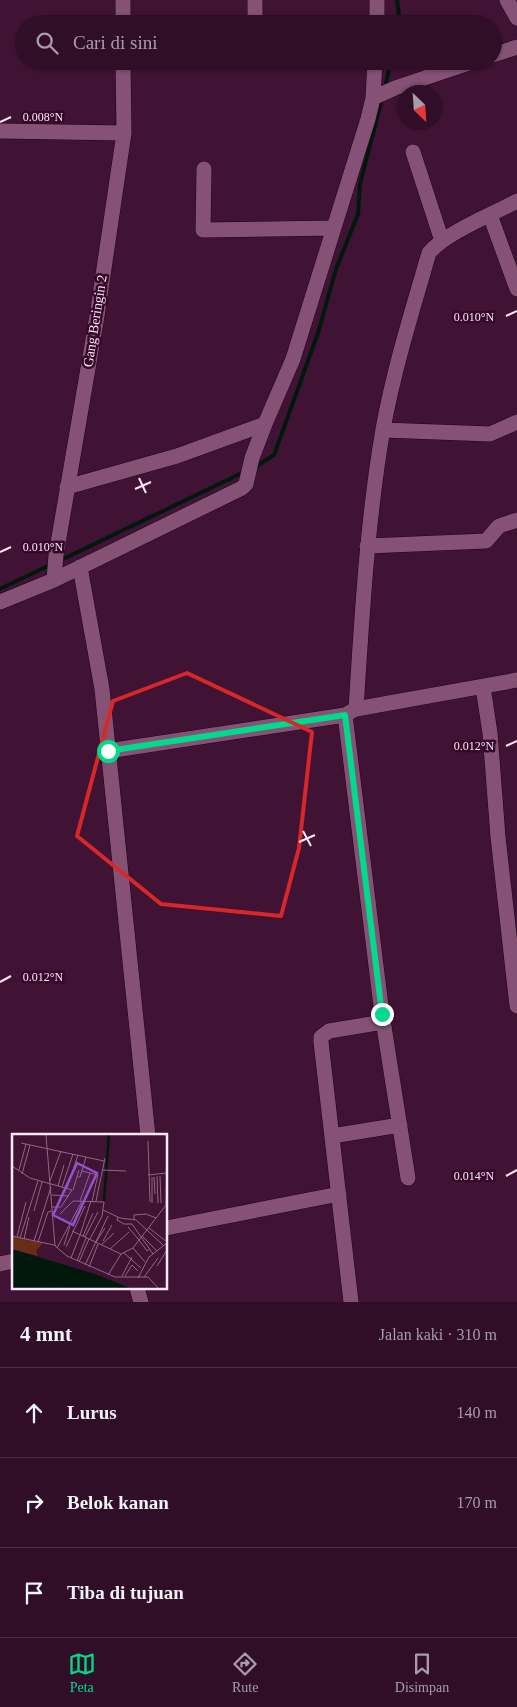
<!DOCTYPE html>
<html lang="id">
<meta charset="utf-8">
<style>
:root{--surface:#300e28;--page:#3c1c34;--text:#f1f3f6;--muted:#a89ca8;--line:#4b2e45;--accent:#03d98b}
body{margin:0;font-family:"Times New Roman",serif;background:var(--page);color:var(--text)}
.compass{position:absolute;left:397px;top:85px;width:45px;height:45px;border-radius:50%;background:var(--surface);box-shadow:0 1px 4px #0004;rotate:155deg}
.stop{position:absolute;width:15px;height:15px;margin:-11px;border:4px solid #03d98b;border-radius:50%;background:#fff}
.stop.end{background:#03d98b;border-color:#fff;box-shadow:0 1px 5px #0008}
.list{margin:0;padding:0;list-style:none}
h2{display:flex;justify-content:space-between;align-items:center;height:65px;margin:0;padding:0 20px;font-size:21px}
h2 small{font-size:16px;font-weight:400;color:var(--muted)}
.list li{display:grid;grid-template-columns:32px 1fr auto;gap:15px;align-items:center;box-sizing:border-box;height:90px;padding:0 20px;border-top:1px solid var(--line)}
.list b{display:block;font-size:19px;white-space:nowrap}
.list em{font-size:16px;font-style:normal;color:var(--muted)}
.icon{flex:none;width:28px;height:28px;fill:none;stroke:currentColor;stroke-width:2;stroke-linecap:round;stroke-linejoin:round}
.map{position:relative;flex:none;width:517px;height:1302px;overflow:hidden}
.search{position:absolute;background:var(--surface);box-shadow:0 1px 4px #0004;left:15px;right:15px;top:15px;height:55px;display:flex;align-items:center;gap:12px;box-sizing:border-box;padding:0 18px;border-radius:28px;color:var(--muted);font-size:19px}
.sheet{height:335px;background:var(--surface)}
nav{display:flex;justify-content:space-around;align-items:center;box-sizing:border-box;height:70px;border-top:1px solid var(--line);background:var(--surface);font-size:14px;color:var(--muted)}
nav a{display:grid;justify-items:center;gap:2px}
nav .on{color:var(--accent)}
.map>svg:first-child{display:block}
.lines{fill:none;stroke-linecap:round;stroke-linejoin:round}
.stream{stroke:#00190c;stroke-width:4}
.minor-casing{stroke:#24001c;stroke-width:16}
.minor{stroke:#855276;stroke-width:15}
.route{stroke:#03d98b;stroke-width:6}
.marked{fill:none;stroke:#d62828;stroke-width:4;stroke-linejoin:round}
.ticks{fill:none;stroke:#ffe7f6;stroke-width:2}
.labels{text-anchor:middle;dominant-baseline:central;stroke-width:5;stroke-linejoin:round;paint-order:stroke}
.street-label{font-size:14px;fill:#ffe7f6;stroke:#35082b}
.inset-river{fill:none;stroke:#00190c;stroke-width:2.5}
.inset-road{fill:none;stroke:#8c6882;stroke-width:1}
.view{fill:#9551ca;fill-opacity:0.15;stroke:#9551ca;stroke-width:2.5}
.inset-edge{fill:none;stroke:#ffe7f6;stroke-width:2.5}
.ticks-label{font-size:12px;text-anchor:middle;fill:#ffe7f6;stroke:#35082b;stroke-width:5;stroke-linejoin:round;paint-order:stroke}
</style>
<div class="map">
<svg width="517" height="1302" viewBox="0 0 517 1302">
<rect width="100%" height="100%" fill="#401335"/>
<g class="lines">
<path class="stream" d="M397,0l2,15 -1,9
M385,88l6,-27
M255,467l19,-12 44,-122 18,-64 22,-55 2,-30 22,-85
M59,561l185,-89
M0,589l52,-25"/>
<g class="minor-casing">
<path id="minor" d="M123,0v24
M255,0v24
M507,0l10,18
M377,24v-24
M493,55l24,-8
M375,61l-2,37 22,-10 80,-27
M0,131l124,2
M413,152l29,89
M204,169l-1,61 130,-2
M517,201c-24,13 -72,32 -88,52 -17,58 -35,116 -46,176 -16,93 -21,187 -27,280l161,-29
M490,215l27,74
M383,430l107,4 27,-12
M67,487l110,-31 88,-32
M367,546l119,-5 13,-15 18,-6
M80,567l22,122 46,447
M54,580l2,-25 41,-239 27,-183 -1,-72
M0,602l54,-22 188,-92 4,-4 6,-26 13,-34 28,-65 75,-240 5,-21
M483,687l7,46 8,104 19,169
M345,715l37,299 26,164
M108,751l237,-36 7,-4
M332,1136l68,-11
M166,1228l173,-34
M0,1264l14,-3
M137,1288l4,14
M351,1302l-30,-260v-5l8,-6 54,-9"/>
</g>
<use href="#minor" class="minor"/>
</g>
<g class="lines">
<path class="route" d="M108,751l237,-36 37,299"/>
</g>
<path class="marked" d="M187,673l125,59 -13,116 -18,68 -120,-12 -84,-68 36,-135z"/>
<path class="ticks" d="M0,122l11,-5M506,316l11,-5M139,478l7,15M135,489l16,-7M0,552l11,-5M506,746l11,-5M303,831l8,15M299,842l16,-7M0,982l11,-6M506,1176l11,-6"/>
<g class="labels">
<g class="street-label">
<text transform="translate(95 321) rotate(-81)">Gang Beringin 2</text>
</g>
</g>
<g transform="translate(12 1134)">
<rect width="155" height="155" fill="#401335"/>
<path d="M0,102l31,7 -7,8 2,5 -26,-6z" fill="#692c18"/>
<path d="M0,115l83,25 35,14h-118z" fill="#00190c"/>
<path class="inset-river" d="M92,67l5,-66M0,139l62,15M0,141l55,13M0,144l48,10M0,146l42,8M0,148l33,6M0,150l27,4"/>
<path class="inset-road" d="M34,1l9,111M155,1v20M136,7l2,61M9,9l83,18M0,32l18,12 42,12 -11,17h-9M7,36l7,-26M90,36l24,1M70,37l16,4 -6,26M10,40l8,-29M136,41l18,-2M145,42l1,27M148,42l1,27M65,43h3l6,-20M140,43v26M142,43l1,17M38,47l11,-30M46,52l6,-21M50,53l11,-33M55,54l11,-33M61,56l6,-20M40,61l17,1M68,67l10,-28M84,67l9,-43M91,76l17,8 16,2 28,26M22,77l8,-29M48,80l13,-13 31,1M106,83l-1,3 7,4h8l21,30M122,85v-4l12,-1 10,4M116,93l11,13M137,94l18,14M60,97l49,23M68,101l11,-34M0,102l42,9 13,11 48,21h33l10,11M71,102l10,-23M130,102l15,15M5,103l9,-35M73,103l13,-25M8,104l18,-57M12,105l5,-22M78,105l12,-23 2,-14M127,106l8,11 3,-2M22,107l17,-54M91,107l9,-16M26,108l10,-30 4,-1M84,108l9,-14M52,111l6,-19M89,111l13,-12M54,113l19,-41M45,114l25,-47M121,114l12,14M98,115l19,-17M112,119l17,15M59,124l9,-23M65,127l9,-23M67,128l10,-23M73,131l23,-49M145,132l10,-16M77,133l9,-23M96,141l13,-21 12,-6 33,-43 1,-46M110,142l10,-19M113,142l7,-11 6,6M132,143l14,-19M126,144l11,-21 18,-14"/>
<path class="view" d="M65,29l20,10 -24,52 -20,-10z"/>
<rect width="155" height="155" class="inset-edge"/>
</g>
<g class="ticks-label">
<text x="43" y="121">0.008°N</text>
<text x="474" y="321">0.010°N</text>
<text x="43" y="551">0.010°N</text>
<text x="474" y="750">0.012°N</text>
<text x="43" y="981">0.012°N</text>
<text x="474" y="1180">0.014°N</text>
</g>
</svg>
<svg class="compass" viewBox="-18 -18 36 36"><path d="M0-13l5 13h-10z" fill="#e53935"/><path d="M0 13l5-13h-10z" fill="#a89ca8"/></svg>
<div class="stop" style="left:108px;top:751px"></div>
<div class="stop end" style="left:382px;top:1014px"></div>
<div class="search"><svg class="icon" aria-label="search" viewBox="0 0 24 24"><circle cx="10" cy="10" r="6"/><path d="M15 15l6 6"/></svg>Cari di sini</div>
</div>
<section class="sheet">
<h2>4 mnt<small>Jalan kaki · 310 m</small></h2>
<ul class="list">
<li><svg class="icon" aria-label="ahead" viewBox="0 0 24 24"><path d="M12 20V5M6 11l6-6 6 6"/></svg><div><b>Lurus</b></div><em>140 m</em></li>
<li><svg class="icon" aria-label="right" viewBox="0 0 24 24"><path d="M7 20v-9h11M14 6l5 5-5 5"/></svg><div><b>Belok kanan</b></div><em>170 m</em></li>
<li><svg class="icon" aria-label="arrive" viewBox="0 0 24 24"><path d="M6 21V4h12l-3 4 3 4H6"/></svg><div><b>Tiba di tujuan</b></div></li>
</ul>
</section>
<nav>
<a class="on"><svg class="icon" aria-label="map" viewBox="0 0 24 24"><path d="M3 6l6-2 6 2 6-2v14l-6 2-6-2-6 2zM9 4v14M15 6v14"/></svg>Peta</a>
<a><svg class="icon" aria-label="directions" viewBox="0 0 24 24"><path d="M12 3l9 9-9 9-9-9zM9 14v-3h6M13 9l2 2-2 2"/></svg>Rute</a>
<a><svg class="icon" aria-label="saved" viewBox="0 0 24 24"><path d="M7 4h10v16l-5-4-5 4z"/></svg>Disimpan</a>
</nav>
